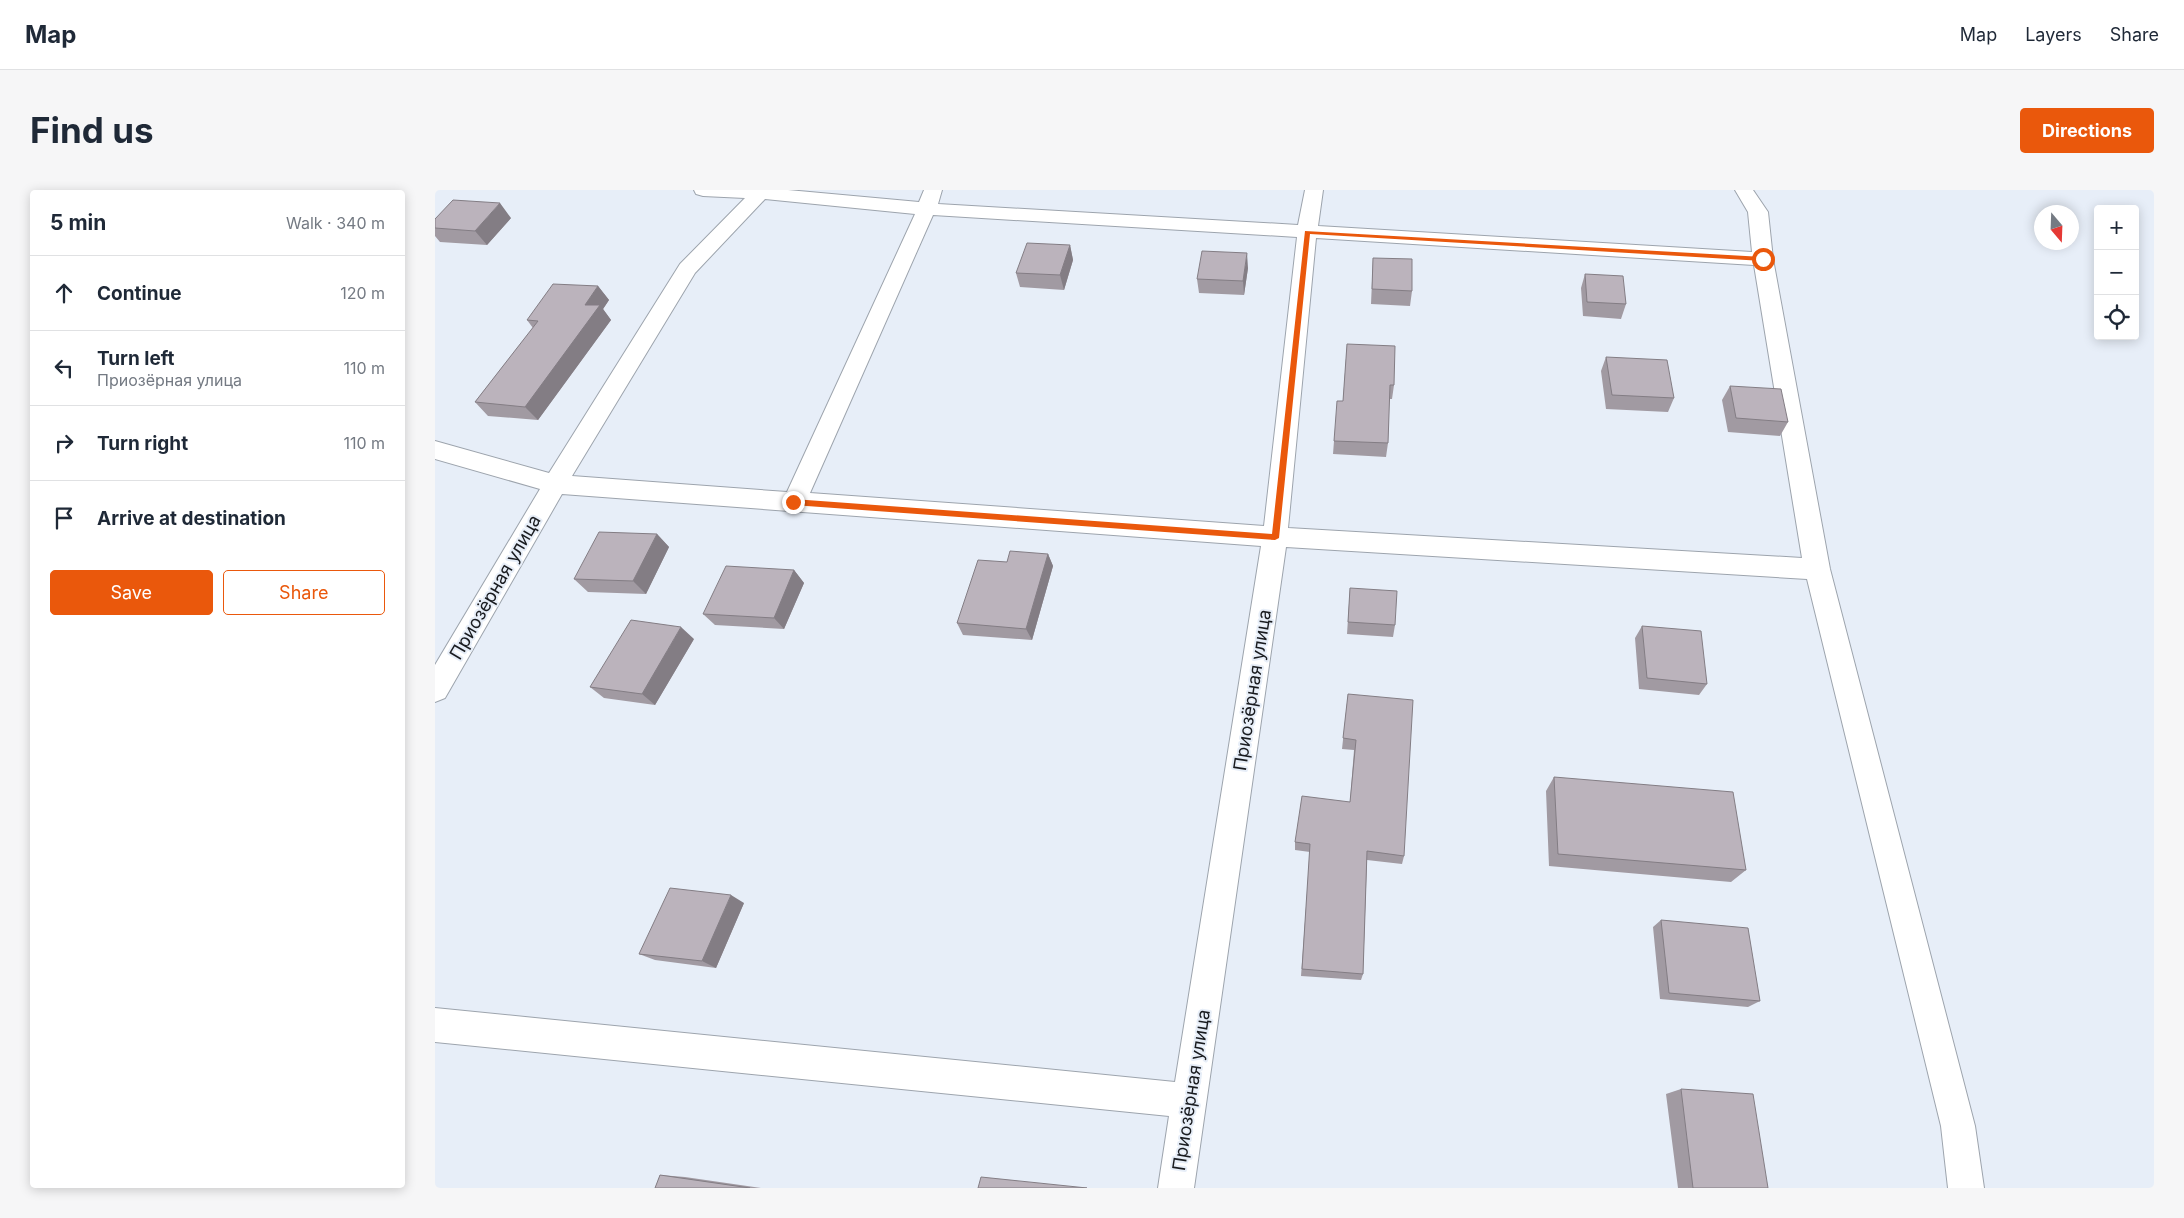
<!DOCTYPE html>
<meta charset="utf-8">
<style>
:root{--surface:#fff;--page:#f6f6f7;--text:#1f2937;--muted:#747a83;--line:#e0e1e3;--accent:#ea580c}
body{margin:0;font-family:Inter,sans-serif;background:var(--page);color:var(--text)}
.controls{position:absolute;right:15px;top:15px;display:grid;overflow:hidden;border-radius:5px;box-shadow:0 2px 12px #0003}
.controls button{width:45px;height:45px;display:grid;place-items:center;padding:0;border:0;border-bottom:1px solid var(--line);background:var(--surface);color:var(--text);font:25px sans-serif}
.compass{position:absolute;left:1599px;top:15px;width:45px;height:45px;border-radius:50%;background:var(--surface);box-shadow:0 2px 12px #0003;rotate:161deg}
.stop{position:absolute;width:15px;height:15px;margin:-11px;border:4px solid #ea580c;border-radius:50%;background:#fff}
.stop.end{background:#ea580c;border-color:#fff;box-shadow:0 1px 5px #0008}
.list{margin:0;padding:0;list-style:none}
h2{display:flex;justify-content:space-between;align-items:center;height:65px;margin:0;padding:0 20px;font-size:21px}
h2 small{font-size:16px;font-weight:400;color:var(--muted)}
.list li{display:grid;grid-template-columns:32px 1fr auto;gap:15px;align-items:center;box-sizing:border-box;height:75px;padding:0 20px;border-top:1px solid var(--line)}
.list b{display:block;font-size:19px;white-space:nowrap}
.list p{margin:0;font-size:16px;white-space:nowrap;color:var(--muted)}
.list em{font-size:16px;font-style:normal;color:var(--muted)}
.actions{display:flex;gap:10px;padding:15px 20px}
.actions a{flex:1;padding:11px 0;border:1px solid var(--accent);border-radius:5px;text-align:center;font-size:18px;color:var(--accent)}
.actions .main{background:var(--accent);color:#fff}
.icon{flex:none;width:28px;height:28px;fill:none;stroke:currentColor;stroke-width:2;stroke-linecap:round;stroke-linejoin:round}
.map{position:relative;flex:none;width:1719px;height:998px;overflow:hidden;border-radius:5px}
header{display:flex;align-items:center;gap:30px;box-sizing:border-box;height:70px;padding:0 25px;background:var(--surface);border-bottom:1px solid var(--line)}
header strong{font-size:24px}
nav{display:flex;gap:28px;margin-inline-start:auto;font-size:18px}
.intro{display:flex;align-items:center;justify-content:space-between;box-sizing:border-box;height:120px;padding:0 30px}
h1{margin:0;font-size:35px}
.button{padding:12px 22px;border-radius:5px;background:var(--accent);color:#fff;font-size:18px;font-weight:700}
main{display:flex;gap:30px;padding:0 30px}
aside{flex:1;background:var(--surface);border-radius:5px;box-shadow:0 2px 12px #0003}
.map>svg:first-child{display:block}
.lines{fill:none;stroke-linecap:round;stroke-linejoin:round}
.minor-casing{stroke:#9da4ad;stroke-width:2}
.minor{fill:#fff;fill-rule:evenodd}
.wall{fill:#a19aa2}
.shaded-wall{fill:#837d84}
.building{fill:#bbb3bc;stroke:#837d84}
.route{fill:#ea580c}
.labels{text-anchor:middle;dominant-baseline:central;stroke-width:4;stroke-linejoin:round;paint-order:stroke}
.street-label{font-size:18px;fill:#191b1f;stroke:#e7eef8}
</style>
<header>
<strong>Map</strong>
<nav><a>Map</a><a>Layers</a><a>Share</a></nav>
</header>
<div class="intro"><h1>Find us</h1><a class="button">Directions</a></div>
<main>
<aside>
<h2>5 min<small>Walk · 340 m</small></h2>
<ul class="list">
<li><svg class="icon" aria-label="ahead" viewBox="0 0 24 24"><path d="M12 20V5M6 11l6-6 6 6"/></svg><div><b>Continue</b></div><em>120 m</em></li>
<li><svg class="icon" aria-label="left" viewBox="0 0 24 24"><path d="M17 20v-9H6M10 6l-5 5 5 5"/></svg><div><b>Turn left</b><p>Приозёрная улица</p></div><em>110 m</em></li>
<li><svg class="icon" aria-label="right" viewBox="0 0 24 24"><path d="M7 20v-9h11M14 6l5 5-5 5"/></svg><div><b>Turn right</b></div><em>110 m</em></li>
<li><svg class="icon" aria-label="arrive" viewBox="0 0 24 24"><path d="M6 21V4h12l-3 4 3 4H6"/></svg><div><b>Arrive at destination</b></div></li>
</ul>
<div class="actions"><a class="main">Save</a><a>Share</a></div>
</aside>
<div class="map">
<svg width="1719" height="998" viewBox="0 0 1719 998">
<rect width="100%" height="100%" fill="#e7eef8"/>
<g class="lines">
<g class="minor-casing">
<path id="minor" d="M259,0h94l131,12 5,-12h18l-4,14 360,21 7,-35h18l-5,36 434,26 -4,-40 -13,-22h18l15,22 5,47 57,310 145,557 9,62h-36l-7,-62 -134,-547 -521,-32 -92,641h-36l11,-72 -734,-74v-34l740,74 86,-536 -699,-52 -117,204 -10,4v-37l105,-176 -105,-30v-18l114,32 131,-209 65,-66 -42,-2 -7,-2zM330,9l150,15 -128,278 -215,-16 123,-203zM498,25l364,22 -33,289 -454,-33zM881,48l438,27 48,293 -514,-30z"/>
</g>
<use href="#minor" class="minor"/>
</g>
<path class="wall" d="M76,28l-24,27 -47,-3 -5,-6v-17z
M635,55l3,15 -9,30 -44,-3 -4,-14z
M938,68l39,33 -2,15 -39,-2z
M813,78l-4,27 -45,-2 -2,-14z
M1150,84l41,30 -5,15 -38,-3 -2,-28z
M163,96l11,14 -6,9 8,11 -73,100 -50,-4 -13,-14 58,-74 -6,-8z
M912,154l47,41 -2,14h-3l-1,44 -2,14 -53,-3 1,-13 9,-40z
M1171,167l68,41 -6,14 -62,-3 -5,-38z
M1295,196l58,36 -8,14 -52,-4 -6,-32z
M222,344l12,13 -23,47 -58,-2 -14,-13z
M613,364l5,12 -21,74 -69,-5 -6,-12 50,-61z
M359,380l10,13 -20,46 -69,-4 -12,-11z
M915,398l45,37 -2,12 -46,-3z
M1207,436l65,58 -8,11 -60,-6 -4,-51z
M259,449l-39,66 -51,-7 -14,-11z
M913,504l56,162 -2,8 -35,-4 -4,114 -2,6 -60,-4 9,-124 -15,-2v-8l55,-40 4,-52 -12,-1z
M1119,587l192,93 -15,12 -182,-16 -3,-75z
M309,713l-28,65 -61,-8 -16,-6z
M1226,730l99,81 -12,6 -88,-8 -7,-72z
M1246,899l87,99h-90l-12,-94z
M225,985l25,2 76,11h-106z"/>
<path class="shaded-wall" d="M65,13l11,15 -24,27 -12,-14z
M635,55l3,15 -9,30 -4,-15z
M812,63l1,15 -4,27 -1,-14z
M163,96l11,14 -6,9 8,11 -73,100 -13,-13 60,-102z
M222,344l12,13 -23,47 -13,-13z
M613,364l5,12 -21,74 -6,-11z
M359,380l10,13 -20,46 -10,-11z
M246,437l13,12 -39,66 -13,-11z
M296,705l13,8 -28,65 -14,-7z"/>
<path class="building" d="M18,10l47,3 -25,28 -40,-3v-9z
M592,53l43,2 -10,30 -44,-2z
M767,61l45,2 -4,28 -46,-2z
M938,68l39,1v32l-40,-2z
M1150,84l38,2 3,28 -39,-2z
M118,94l45,2 -13,19h15l-75,102 -50,-5 63,-81 -11,-1z
M912,154l48,2 -1,39h-4l-2,58 -54,-2 3,-40h6z
M1171,167l61,3 7,38 -62,-3z
M1295,196l51,3 7,33 -52,-4z
M164,342l58,2 -24,47 -59,-2z
M575,361l38,3 -22,75 -69,-6 21,-63 29,2z
M291,376l68,4 -20,48 -71,-4z
M915,398l47,3 -2,34 -47,-3z
M196,430l50,7 -39,67 -52,-7z
M1207,436l59,5 6,53 -60,-6z
M913,504l65,6 -9,156 -37,-5 -4,123 -61,-5 8,-125 -15,-2 7,-46 48,6 6,-62 -13,-2z
M1119,587l179,15 13,78 -188,-16z
M235,698l61,7 -29,66 -63,-7z
M1226,730l87,8 12,73 -91,-8z
M1246,899l72,5 15,94h-75z
M225,985l90,13h-95z
M546,987l106,11h-109z"/>
<path class="route" d="M870,41l458,26 3,2 -3,2 -453,-27 -31,304 -4,2 -482,-35 -3,-3 3,-3 479,35z"/>
<g class="labels">
<g class="street-label">
<text transform="translate(60 397) rotate(-60)">Приозёрная улица</text>
<text transform="translate(817 500) rotate(-81)">Приозёрная улица</text>
<text transform="translate(756 900) rotate(-81)">Приозёрная улица</text>
</g>
</g>
</svg>
<div class="controls">
<button>+</button>
<button>−</button>
<button><svg class="icon" aria-label="locate" viewBox="0 0 24 24"><circle cx="12" cy="12" r="6"/><path d="M12 2v4M12 18v4M2 12h4M18 12h4"/></svg></button>
</div>
<svg class="compass" viewBox="-18 -18 36 36"><path d="M0-13l5 13h-10z" fill="#e53935"/><path d="M0 13l5-13h-10z" fill="#747a83"/></svg>
<div class="stop" style="left:1328px;top:69px"></div>
<div class="stop end" style="left:358px;top:312px"></div>
</div>
</main>
